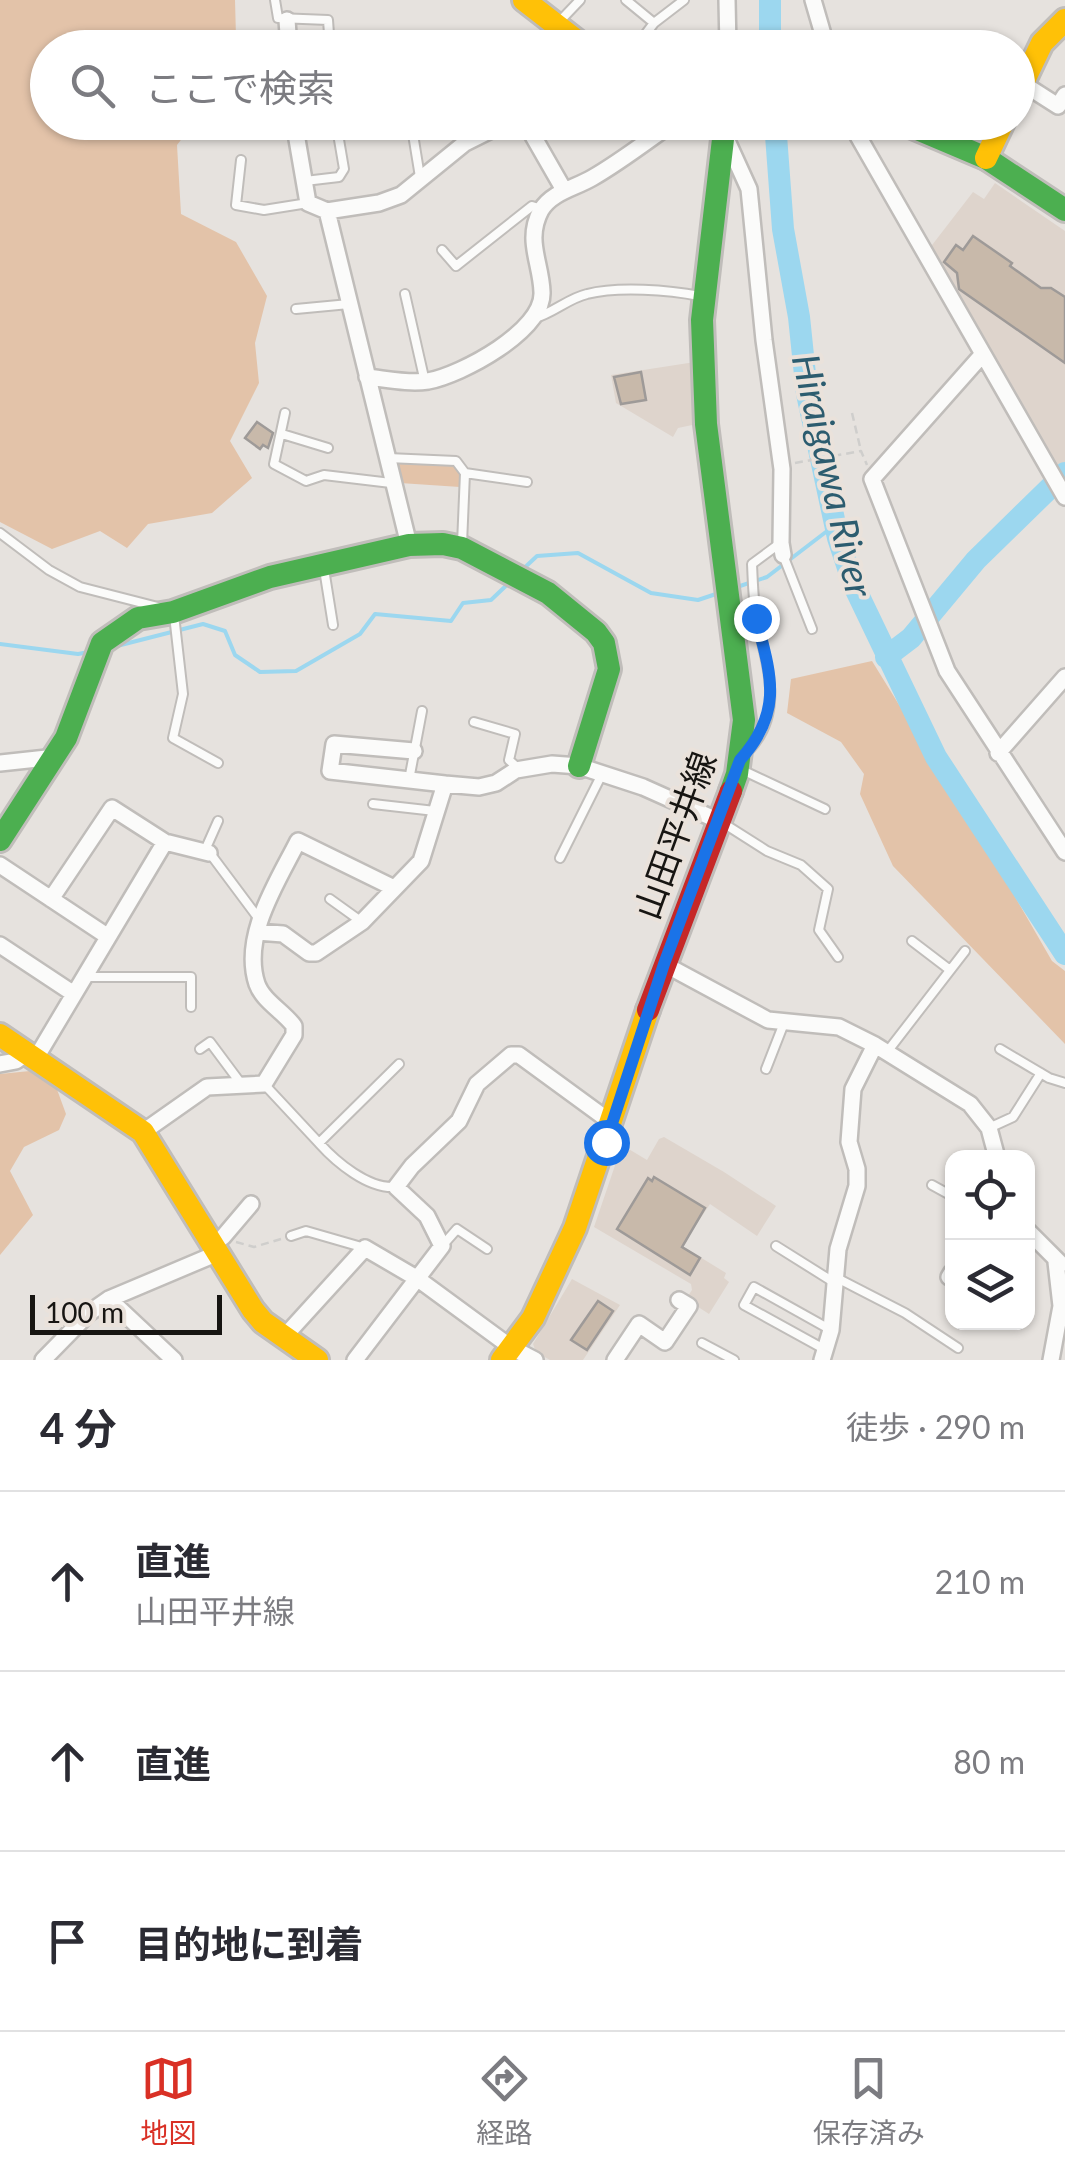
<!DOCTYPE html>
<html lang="ja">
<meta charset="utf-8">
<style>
:root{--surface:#fff;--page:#f7f7f7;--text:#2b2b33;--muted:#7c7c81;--line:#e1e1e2;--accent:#d93025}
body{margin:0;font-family:Lato,"Noto Sans JP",sans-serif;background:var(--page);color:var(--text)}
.controls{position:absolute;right:30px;bottom:30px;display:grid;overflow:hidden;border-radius:20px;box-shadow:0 2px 8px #0004}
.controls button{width:90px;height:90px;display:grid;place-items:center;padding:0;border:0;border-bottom:2px solid var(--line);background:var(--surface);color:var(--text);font:50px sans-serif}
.scale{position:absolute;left:30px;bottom:25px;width:192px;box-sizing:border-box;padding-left:10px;border:5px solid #171512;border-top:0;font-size:28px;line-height:35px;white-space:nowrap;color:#171512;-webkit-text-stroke:8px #eae2db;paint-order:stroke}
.stop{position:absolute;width:30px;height:30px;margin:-22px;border:8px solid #1a73e8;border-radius:50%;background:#fff}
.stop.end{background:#1a73e8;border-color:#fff;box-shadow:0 2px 10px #0008}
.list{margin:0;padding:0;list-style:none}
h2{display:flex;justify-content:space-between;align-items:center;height:130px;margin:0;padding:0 40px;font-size:42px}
h2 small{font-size:32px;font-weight:400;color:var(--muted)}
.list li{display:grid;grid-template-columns:65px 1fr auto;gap:30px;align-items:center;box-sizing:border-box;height:180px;padding:0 40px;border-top:2px solid var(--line)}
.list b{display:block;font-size:38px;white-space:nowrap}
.list p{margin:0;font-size:32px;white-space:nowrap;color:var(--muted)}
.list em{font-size:32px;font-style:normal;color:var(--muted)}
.icon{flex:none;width:55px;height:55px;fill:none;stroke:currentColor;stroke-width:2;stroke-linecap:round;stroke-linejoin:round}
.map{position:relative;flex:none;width:1065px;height:1360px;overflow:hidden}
.search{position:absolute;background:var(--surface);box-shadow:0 2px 8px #0004;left:30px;right:30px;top:30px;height:110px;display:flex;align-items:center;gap:25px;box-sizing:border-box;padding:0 35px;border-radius:55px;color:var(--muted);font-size:38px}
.sheet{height:670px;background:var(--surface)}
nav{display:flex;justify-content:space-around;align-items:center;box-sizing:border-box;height:140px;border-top:2px solid var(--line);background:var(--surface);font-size:28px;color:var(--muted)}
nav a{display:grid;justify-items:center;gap:5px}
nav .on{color:var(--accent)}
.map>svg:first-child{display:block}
.built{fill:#ded4cc}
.green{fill:#e3c3a9}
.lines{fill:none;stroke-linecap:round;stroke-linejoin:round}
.stream{stroke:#9cd7ef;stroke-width:4}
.river{stroke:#9cd7ef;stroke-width:22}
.building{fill:#c8b9aa;stroke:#9e9a98;stroke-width:2.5}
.lane-casing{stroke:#c0bdba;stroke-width:12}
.street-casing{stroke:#c0bdba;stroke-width:20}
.fast-casing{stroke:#c0bdba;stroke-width:28}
.slow-casing{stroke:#c0bdba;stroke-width:28}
.jam-casing{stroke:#c0bdba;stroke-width:28}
.path{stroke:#cfcecc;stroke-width:2.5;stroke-dasharray:8 5;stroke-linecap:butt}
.lane{stroke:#fbfbfa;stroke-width:8}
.street{stroke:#fbfbfa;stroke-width:15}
.fast{stroke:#4caf50;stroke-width:22}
.slow{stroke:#ffc107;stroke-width:22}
.jam{stroke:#c62828;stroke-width:22}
.route{stroke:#1a73e8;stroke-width:12}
.labels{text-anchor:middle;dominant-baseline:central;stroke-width:8;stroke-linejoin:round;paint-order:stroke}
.street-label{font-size:35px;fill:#171512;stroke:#eae2db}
.water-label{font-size:38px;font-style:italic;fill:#2c5c6f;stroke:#eae2db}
</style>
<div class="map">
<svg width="1065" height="1360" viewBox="0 0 1065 1360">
<rect width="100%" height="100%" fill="#e6e2de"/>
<path class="built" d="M995,183l70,48v232l-8,9 -128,-223 44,-57 11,7z
M695,362l2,62 -19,4 -5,9 -57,-34 -5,-28z
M664,1137l60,35 52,34 -19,30 -47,-32 -28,42 44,27 -2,5 5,4 -20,32 -23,-15 6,-9 -1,-6 -97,-57 28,-82 25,15 12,-21z
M572,1279l48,26 -37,55h-33l-14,-8 -3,-8z"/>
<path class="green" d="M0,0h235l1,37 -3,10 -185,1v74l146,1 -17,22 4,69 55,28 31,54 -12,47 4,40 -29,58 22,37 -40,35 -64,11 -21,24 -27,-17 -48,18 -52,-27z
M395,462l58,2 8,6 -1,17 -60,-4z
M872,661l108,175 72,125 13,10v73l-172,-178 -33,-72 4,-20 -23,-32 -54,-29 4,-34z
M30,1071l25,13 11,30 -7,16 -35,17 -14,24 23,44 -33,40v-181z"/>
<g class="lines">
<path class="stream" d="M521,571l16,-15 41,-3 73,40 47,7 21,-7
M737,587l30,-10 68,-52
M0,644l78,10 11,-2
M113,647l90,-23 22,7 10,24 25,17 36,-1 64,-37 15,-20 76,7 12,-18 28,-3 20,-19"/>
<path class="river" d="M770,0v48
M775,122l8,107 16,88 8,77 31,144 16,48 82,171 129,197
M886,657l25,-19 65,-78 89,-87"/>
</g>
<path class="building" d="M973,236l39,27 -2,3 31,22h10l14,9v66l-106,-74 -2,-16 -13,-11 12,-17 7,5z
M641,372l5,28 -25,4 -7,-27z
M257,422l16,11 -5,15 -5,-3 -3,4 -15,-11z
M654,1177l51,31 -23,39 18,11 -10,17 -73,-46 31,-51 4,3z
M598,1301l15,10 -26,39 -16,-10z"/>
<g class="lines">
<g class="lane-casing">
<path id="lane" d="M275,0l3,18 50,2 2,28
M626,0l28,23
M559,22l21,-22
M635,48l19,-25 30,-23
M411,122l9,55
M241,160l-5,45 28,5 44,-7
M305,181l34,-4 5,-8 -8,-47
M442,250l14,16 76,-60 10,3
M405,294l20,88
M296,309l53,-5
M535,318c18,-5 34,-20 52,-24 31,-8 82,-4 113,2
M285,413l-11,51 32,17 18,-6 67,8
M282,434l46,14
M388,458l68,3 9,12
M0,533l49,37 31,17 78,20
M462,544l3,-71 62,9
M783,555l29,74
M324,569l9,56
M174,615l9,79 -10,44 45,25
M474,722l41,12 -6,26 11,10
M750,749c35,-39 16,-84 7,-129 -4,-18 -4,-37 -5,-56l27,-20
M742,770l83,39
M409,780l13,-69
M373,804l62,7
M218,821l-12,27 53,71
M723,823l44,28 34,14 27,24 -9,41 19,27
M560,858l42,-84
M330,899l32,23
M912,941l38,29
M83,977h108v30
M200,1049l10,-7 32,43
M1000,1049l49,29 16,5
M887,1052l78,-101
M766,1069l18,-46
M264,1084l55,59 80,-79
M989,1128l24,-11 28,-44
M319,1143c17,19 49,46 76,44
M932,1185l20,11
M291,1236l15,-5 59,17
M442,1246l15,-17 30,20
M776,1246l59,37
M835,1277l70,36 53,35
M702,1343l32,17
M824,1349l-80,-44 10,-18 77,43"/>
</g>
<g class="street-casing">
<path id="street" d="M727,0l1,48
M813,0l14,48
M287,20l2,28
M548,48l8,-23
M1022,83l36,23 7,-11
M294,122l14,81 19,8 82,334
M525,122l39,68
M850,122l215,375
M724,134l25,55 15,151 18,129 -1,74 2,12
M327,211l52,-8 22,-8 64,-52 42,-21
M982,355l-110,124 75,192 118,181
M367,377c19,2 42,7 61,4 33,-6 116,-50 114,-89 -1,-30 -17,-52 -1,-82 11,-18 34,-22 51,-32 28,-16 55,-37 82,-56
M414,751l-80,-7 -4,27 115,13
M998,753l67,-76
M0,763l56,-6
M165,842l44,11
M0,865l107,71
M257,932l26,2 26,19h7l46,-31 59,-61 24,-77 34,3 17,-4 20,-13 36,-6 27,2 64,21 76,34
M0,945l74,49
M664,964l104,56 71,7 36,18 95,59 19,24 8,30
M36,1058l129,-216 -53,-34 -61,91
M0,1064l16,-3 11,-8
M143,1132l64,-45 57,-3 30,-49v-9c-10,-14 -31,-25 -37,-42 -16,-48 21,-103 41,-143l96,47
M1028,1231l33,33
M212,1244l11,-7 28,-33
M949,1277l3,-5
M109,1299l65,61
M284,1337l81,-89 53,31 94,69 23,12
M43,1360l46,-47 20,-14 109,-46
M355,1360l87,-114 -15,-30 -31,-29 16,-21 47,-45 18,-37 34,-29h8l93,68
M615,1360l24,-36 26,18 24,-36 -10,-6
M822,1360l9,-30 7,-81 19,-63v-17l-8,-27 4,-53 22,-44
M1051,1360l10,-54 -5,-44"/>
</g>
<g class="fast-casing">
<path id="fast" d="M725,122l-23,198 4,104 38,296 -7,54 -6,17
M901,122l85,36 79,52
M0,840l66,-102 36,-95 36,-25 35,-6 97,-35 139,-32 34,-1 19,4 86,45 48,39 8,11 5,26 -30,97"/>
</g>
<g class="slow-casing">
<path id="slow" d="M524,0l62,48
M1018,93l24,-50 23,-23
M986,158l17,-36
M0,1035l143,97 110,178 10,12 54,38
M502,1360l31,-42 42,-90 73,-218"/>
</g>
<g class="jam-casing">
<path id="jam" d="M648,1010l83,-219"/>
</g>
<path class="path" d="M852,413l9,38
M795,463l66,-12 6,14
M236,1242l18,5 27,-8"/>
<use href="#lane" class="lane"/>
<use href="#street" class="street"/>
<use href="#fast" class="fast"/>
<use href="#slow" class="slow"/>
<use href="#jam" class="jam"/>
</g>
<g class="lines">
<path class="route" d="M606,1142l58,-178 76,-204c44,-49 31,-85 16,-142"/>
</g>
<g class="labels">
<g class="street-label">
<text transform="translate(674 835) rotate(-70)">山田平井線</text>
</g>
<g class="water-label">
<text transform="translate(834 475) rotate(77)">Hiraigawa River</text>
</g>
</g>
</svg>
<div class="controls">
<button><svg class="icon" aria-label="locate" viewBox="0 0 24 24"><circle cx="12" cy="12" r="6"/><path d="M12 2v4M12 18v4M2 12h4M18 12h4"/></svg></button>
<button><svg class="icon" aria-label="layers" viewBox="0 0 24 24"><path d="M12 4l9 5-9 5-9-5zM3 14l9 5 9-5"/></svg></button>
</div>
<div class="scale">100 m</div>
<div class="stop" style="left:606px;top:1142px"></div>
<div class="stop end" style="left:756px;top:618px"></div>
<div class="search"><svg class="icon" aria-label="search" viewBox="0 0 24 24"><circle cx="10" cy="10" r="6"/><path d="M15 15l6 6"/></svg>ここで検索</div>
</div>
<section class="sheet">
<h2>4 分<small>徒歩 · 290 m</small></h2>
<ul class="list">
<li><svg class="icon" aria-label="ahead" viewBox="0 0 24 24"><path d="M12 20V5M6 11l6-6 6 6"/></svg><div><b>直進</b><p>山田平井線</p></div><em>210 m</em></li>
<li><svg class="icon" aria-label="ahead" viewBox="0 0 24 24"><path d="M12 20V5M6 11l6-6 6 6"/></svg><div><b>直進</b></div><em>80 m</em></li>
<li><svg class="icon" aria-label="arrive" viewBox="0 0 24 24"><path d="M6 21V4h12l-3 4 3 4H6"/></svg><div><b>目的地に到着</b></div></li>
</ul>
</section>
<nav>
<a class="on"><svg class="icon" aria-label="map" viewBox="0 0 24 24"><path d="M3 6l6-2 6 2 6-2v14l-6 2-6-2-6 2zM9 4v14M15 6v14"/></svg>地図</a>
<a><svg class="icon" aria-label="directions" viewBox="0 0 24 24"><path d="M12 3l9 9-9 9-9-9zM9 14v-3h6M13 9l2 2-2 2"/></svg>経路</a>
<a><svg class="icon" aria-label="saved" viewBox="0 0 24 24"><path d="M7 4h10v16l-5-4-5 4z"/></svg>保存済み</a>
</nav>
